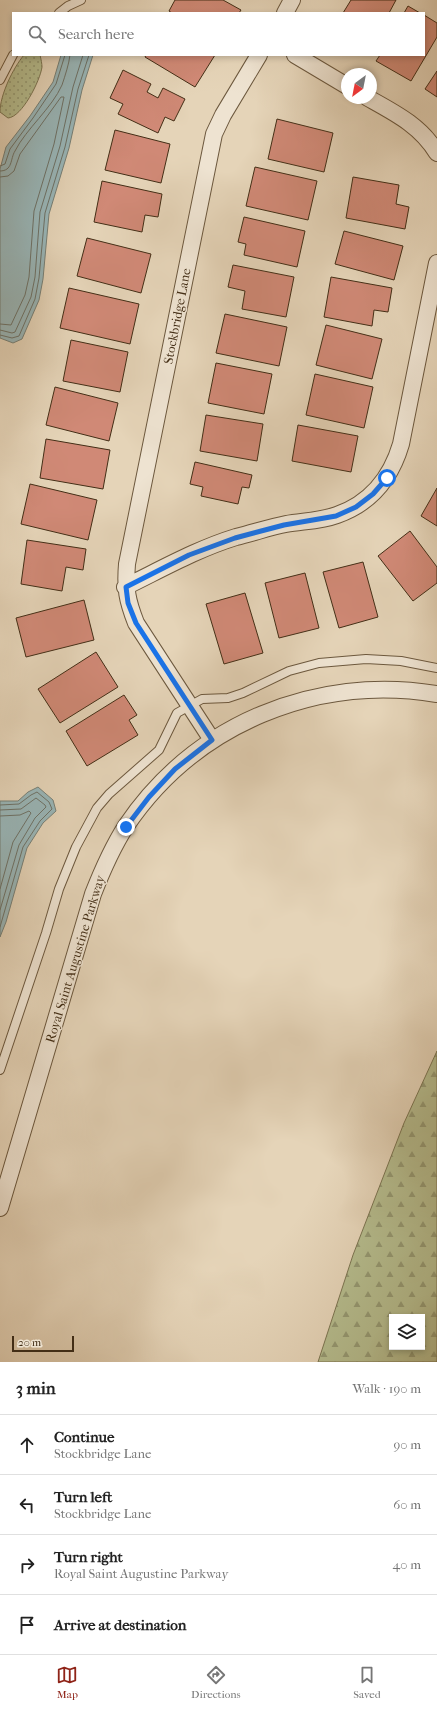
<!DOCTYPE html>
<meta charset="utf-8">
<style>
:root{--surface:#fff;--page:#f6f6f6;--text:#222;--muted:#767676;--line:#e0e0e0;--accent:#8f2418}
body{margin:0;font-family:"IM FELL French Canon",serif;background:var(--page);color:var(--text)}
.controls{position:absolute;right:12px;bottom:12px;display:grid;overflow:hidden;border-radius:0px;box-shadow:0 2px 6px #0003}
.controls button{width:36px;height:36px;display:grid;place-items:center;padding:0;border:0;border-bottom:1px solid var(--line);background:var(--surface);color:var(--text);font:20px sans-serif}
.compass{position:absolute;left:341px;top:68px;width:36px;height:36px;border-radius:50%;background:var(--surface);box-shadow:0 2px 6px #0003;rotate:212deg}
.scale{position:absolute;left:12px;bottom:10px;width:62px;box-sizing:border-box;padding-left:4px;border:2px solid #432e16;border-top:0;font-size:11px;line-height:14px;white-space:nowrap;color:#432e16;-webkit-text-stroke:3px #eee3d1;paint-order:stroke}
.stop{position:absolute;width:12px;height:12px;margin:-9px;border:3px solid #1a73e8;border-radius:50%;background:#fff}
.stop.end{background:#1a73e8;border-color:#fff;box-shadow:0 1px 4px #0008}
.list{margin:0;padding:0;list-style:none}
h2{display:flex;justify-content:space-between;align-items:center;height:52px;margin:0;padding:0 16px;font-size:17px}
h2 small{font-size:13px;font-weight:400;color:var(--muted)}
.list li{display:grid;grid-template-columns:26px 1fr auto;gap:12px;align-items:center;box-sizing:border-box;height:60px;padding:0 16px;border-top:1px solid var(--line)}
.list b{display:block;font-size:15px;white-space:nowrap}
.list p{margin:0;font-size:13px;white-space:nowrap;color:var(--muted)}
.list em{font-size:13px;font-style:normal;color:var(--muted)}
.icon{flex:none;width:22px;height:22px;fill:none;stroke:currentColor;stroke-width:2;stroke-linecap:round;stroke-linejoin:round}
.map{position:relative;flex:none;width:437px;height:1362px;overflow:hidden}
.search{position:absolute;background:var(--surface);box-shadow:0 2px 6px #0003;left:12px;right:12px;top:12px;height:44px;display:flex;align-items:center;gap:10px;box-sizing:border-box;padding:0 14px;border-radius:0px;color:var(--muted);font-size:15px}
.sheet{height:292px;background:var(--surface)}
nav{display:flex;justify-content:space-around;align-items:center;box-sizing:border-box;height:56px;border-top:1px solid var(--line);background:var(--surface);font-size:11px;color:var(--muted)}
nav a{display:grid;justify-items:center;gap:2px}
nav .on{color:var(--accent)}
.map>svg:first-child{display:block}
.grass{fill:url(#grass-dots);stroke:#7c7552}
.forest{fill:url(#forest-firs);stroke:#7c7552;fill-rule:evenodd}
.water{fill:#99b6b8;stroke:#778077}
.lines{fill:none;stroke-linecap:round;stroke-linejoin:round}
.shore{stroke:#6e7267;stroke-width:1}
.building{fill:#d08976;stroke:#432e16}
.service-casing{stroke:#6c583e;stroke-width:10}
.minor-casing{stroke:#6c583e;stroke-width:18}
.service{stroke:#eee3d1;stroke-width:8}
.minor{stroke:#eee3d1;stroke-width:16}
.route{stroke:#1a73e8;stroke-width:5}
.labels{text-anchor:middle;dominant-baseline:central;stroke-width:3;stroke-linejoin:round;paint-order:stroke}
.street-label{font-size:13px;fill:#432e16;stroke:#eee3d1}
</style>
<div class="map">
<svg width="437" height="1362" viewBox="0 0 437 1362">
<defs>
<pattern id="grass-dots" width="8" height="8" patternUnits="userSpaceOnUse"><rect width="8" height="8" fill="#b5bc8e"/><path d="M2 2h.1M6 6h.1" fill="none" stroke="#959973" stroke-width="1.8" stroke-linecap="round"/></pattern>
<pattern id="forest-firs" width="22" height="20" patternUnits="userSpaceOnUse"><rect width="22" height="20" fill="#b5bc8e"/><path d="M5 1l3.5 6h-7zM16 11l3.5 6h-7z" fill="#959973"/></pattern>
</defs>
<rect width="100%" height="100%" fill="#e5d4b8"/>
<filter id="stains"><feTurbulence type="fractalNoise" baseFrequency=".005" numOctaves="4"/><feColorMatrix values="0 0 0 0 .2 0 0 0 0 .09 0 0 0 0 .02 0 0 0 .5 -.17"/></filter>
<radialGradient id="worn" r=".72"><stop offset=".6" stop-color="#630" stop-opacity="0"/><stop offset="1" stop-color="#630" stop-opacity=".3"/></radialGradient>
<path class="grass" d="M24,55h16c1,4 2,9 2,12 -2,14 -20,50 -34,51l-8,-6c0,-17 13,-44 24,-57z"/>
<path class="forest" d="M437,1051v311h-119l35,-107 51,-132zM392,1317h30v30h-30z"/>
<path class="water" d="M61,55h32l-11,35 -13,58 -20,66 -6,65 -4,21 -17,39 -9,4 -13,-5v-169l6,-22 24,-31 23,-34z
M38,787l15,13 3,11 -13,12 -16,25 -21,74 -6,15v-136h18l10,-9z"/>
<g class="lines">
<path class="shore" d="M0,166l5,-2 5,-15 23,-31 23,-34 9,-29
M0,171c13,0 10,-12 15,-20 11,-22 37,-43 47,-66 3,-9 7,-21 8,-30
M0,177l8,-1 6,-5 6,-17 41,-57h3l-10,47 -20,67 -5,66 -4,18 -14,30 -11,-1
M0,330l12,3 3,-1 16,-35 4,-20 5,-65 20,-66 13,-59 10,-32
M0,335l12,3 7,-2 16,-37 4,-21 6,-65 20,-66 13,-58 11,-34
M0,805l19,-1 12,-9 6,-3 12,10 3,7 -12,12 -17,26 -23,80
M0,810l21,-1 15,-11 9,7 1,2 -11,11 -16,27 -19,65
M0,816l20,-1 9,-4 2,2 -18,29 -13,47"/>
</g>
<path class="building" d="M175,0h48l18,10 -2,3h-67l-3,-2z
M351,0h45l-7,13h-46z
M408,6l12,7h-16z
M424,15l13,8v14l-26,44 -35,-20 4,-6h44z
M146,55h69l-20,32 -50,-30z
M123,70l28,14 -4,8 11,6 5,-10 22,11 -11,22 -9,-4 -7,16 -40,-19 5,-10 -13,-6z
M437,71v26l-12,-8z
M277,119l56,14 -9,39 -56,-13z
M115,130l55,14 -9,39 -56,-13z
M255,167l62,14 -9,39 -62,-14z
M353,177l46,8 -3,19 13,3 -4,22 -59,-11z
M102,181l60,13 -4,23 -13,-2 -3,17 -48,-10z
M244,217l61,14 -8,36 -53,-12 2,-11 -8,-2z
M344,231l59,15 -9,34 -59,-16z
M87,238l64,16 -10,39 -64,-17z
M233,265l61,12 -8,40 -44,-8 3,-18 -17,-4z
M331,277l61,11 -4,24 -14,-2 -2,16 -48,-9z
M69,288l70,16 -9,40 -70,-16z
M225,314l62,13 -8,39 -63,-13z
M326,325l56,14 -10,40 -56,-14z
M71,340l57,12 -8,40 -57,-11z
M216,363l56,11 -8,40 -56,-11z
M315,374l58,13 -9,41 -58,-13z
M55,387l63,16 -9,38 -63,-16z
M206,415l57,9 -6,37 -57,-10z
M298,425l60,11 -7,36 -59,-11z
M46,439l64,11 -7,39 -63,-11z
M195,462l57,13 -3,13 -7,-1 -4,17 -37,-8 2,-9 -13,-3z
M30,484l67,16 -9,40 -67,-16z
M437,488v38l-16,-10z
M410,531l27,36v16l-24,18 -35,-45z
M27,540l59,9 -3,21 -17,-3 -4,24 -41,-7z
M363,562l15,55 -39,11 -16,-56z
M305,573l14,55 -40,10 -14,-55z
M245,593l18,60 -39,11 -18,-60z
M84,600l10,40 -68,17 -10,-39z
M96,652l22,35 -58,36 -22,-34z
M124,695l13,20 -8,5 9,15 -51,31 -21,-35z"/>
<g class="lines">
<g class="service-casing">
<path id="service" d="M59,13l9,-7 13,-6
M0,80l13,-25
M0,1070l46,-137 13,-44 17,-42 21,-39 12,-14 50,-44 18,-37 25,-14 26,-1 15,-5 46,-22 30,-8 47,-4 35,2 36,7"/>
</g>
<g class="minor-casing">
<path id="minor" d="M285,13l7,-13
M295,55l52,31
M368,98c27,15 53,28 69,55
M125,587c37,-18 72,-38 111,-50 17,-4 34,-10 50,-13 17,-3 35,-3 51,-9 34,-12 54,-37 64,-71l36,-181
M212,740l-76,-117c-9,-23 -11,-34 -9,-59l87,-430 9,-19 36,-60
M0,1208l93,-314c9,-23 19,-46 33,-68 69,-102 190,-152 311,-132"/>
</g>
<use href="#service" class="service"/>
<use href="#minor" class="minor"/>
</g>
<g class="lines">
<path class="route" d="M126,827l23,-30 26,-28 37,-29 -76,-117 -8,-20 -2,-16 63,-32 46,-17 49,-13 52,-9 20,-9 17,-13 14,-16"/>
</g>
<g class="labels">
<g class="street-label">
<text transform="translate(177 316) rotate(-79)">Stockbridge Lane</text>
<text transform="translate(75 959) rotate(-73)">Royal Saint Augustine Parkway</text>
</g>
</g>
<rect width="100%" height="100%" filter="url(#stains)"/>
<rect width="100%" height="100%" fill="url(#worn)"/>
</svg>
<div class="controls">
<button><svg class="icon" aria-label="layers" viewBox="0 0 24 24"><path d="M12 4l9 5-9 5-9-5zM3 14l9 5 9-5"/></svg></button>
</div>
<svg class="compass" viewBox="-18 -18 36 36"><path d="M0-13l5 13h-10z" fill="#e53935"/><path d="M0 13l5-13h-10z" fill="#767676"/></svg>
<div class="scale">20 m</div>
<div class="stop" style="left:387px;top:478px"></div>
<div class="stop end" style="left:126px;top:827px"></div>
<div class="search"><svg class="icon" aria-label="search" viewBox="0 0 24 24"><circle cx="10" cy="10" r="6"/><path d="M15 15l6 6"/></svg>Search here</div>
</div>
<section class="sheet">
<h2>3 min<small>Walk · 190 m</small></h2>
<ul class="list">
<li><svg class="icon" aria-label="ahead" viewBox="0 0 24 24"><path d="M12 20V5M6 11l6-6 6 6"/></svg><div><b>Continue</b><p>Stockbridge Lane</p></div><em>90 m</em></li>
<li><svg class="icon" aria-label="left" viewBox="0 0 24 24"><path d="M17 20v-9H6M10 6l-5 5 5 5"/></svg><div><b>Turn left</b><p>Stockbridge Lane</p></div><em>60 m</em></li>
<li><svg class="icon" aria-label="right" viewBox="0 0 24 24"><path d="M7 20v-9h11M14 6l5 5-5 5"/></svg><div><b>Turn right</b><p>Royal Saint Augustine Parkway</p></div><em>40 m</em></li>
<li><svg class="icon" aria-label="arrive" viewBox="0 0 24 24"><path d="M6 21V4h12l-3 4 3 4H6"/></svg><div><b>Arrive at destination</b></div></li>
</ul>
</section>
<nav>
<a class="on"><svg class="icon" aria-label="map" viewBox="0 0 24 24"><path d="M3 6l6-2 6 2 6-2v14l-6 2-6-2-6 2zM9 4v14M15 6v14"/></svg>Map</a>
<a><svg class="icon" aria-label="directions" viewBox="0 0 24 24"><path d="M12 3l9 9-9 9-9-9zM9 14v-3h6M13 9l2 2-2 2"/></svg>Directions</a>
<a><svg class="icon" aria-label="saved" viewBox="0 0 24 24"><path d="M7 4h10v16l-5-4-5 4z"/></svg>Saved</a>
</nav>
